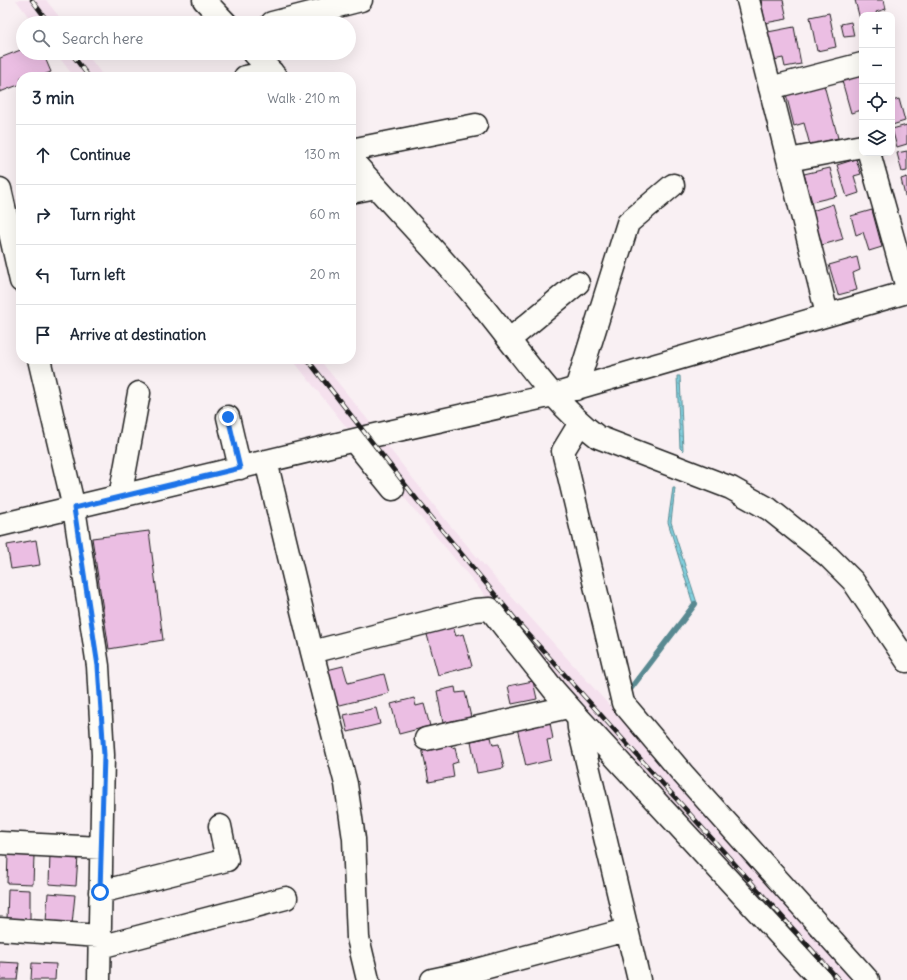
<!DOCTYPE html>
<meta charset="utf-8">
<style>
:root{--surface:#fff;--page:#f6f6f7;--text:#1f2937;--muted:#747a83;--line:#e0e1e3}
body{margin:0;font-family:Delius,sans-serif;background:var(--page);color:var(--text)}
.controls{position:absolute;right:12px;top:12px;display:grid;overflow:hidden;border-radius:8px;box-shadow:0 4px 16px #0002}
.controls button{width:36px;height:36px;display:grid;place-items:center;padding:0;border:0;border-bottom:1px solid var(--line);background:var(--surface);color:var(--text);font:20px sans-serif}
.stop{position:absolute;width:12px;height:12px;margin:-9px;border:3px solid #1a73e8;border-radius:50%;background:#fff}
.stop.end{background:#1a73e8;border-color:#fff;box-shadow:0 1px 4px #0008}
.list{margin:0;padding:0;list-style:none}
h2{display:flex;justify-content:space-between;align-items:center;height:52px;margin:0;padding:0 16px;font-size:17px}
h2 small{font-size:13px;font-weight:400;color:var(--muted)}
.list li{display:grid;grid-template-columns:26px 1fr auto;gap:12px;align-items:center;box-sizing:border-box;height:60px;padding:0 16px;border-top:1px solid var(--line)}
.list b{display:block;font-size:15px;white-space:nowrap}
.list em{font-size:13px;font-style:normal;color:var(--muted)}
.icon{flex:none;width:22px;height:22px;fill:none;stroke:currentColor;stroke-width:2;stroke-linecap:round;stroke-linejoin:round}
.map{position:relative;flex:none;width:907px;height:980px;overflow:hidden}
.search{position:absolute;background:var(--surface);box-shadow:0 4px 16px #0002;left:16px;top:16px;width:340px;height:44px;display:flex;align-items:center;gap:10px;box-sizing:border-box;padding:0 14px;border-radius:22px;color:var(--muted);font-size:15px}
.panel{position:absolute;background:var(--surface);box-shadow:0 4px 16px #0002;left:16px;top:72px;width:340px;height:292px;border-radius:16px}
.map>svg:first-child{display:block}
.built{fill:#f5e1ee}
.water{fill:url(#water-waves);stroke:#598991}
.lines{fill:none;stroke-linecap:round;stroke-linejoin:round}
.stream{stroke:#598991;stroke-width:6}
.building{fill:#ebbee3;stroke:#1c1c1c}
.minor-casing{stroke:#1c1c1c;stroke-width:25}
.minor{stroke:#fdfcf7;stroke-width:22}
.rail-casing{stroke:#1c1c1c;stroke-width:4.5}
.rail{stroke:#fdfcf7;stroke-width:3;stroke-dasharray:9;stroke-linecap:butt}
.route{stroke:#1a73e8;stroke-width:5}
</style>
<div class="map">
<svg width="907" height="980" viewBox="0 0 907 980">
<defs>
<pattern id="water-waves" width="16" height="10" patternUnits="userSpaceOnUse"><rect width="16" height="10" fill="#82d1df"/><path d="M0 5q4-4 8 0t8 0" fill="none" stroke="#70b3bf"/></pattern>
</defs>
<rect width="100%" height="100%" fill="#f9f0f3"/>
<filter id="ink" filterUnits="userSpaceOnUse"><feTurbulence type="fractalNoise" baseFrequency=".025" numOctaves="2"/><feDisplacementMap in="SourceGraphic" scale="8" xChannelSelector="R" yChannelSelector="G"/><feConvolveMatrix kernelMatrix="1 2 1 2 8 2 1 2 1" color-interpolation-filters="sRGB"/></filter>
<g filter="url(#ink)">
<path class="built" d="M16,0h30l18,23h-31z
M56,53h30l18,24h-30z
M292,359h27l53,66 -25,3z
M385,443l63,80 47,55 361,402h-28l-235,-260 -105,-121 -124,-150z"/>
<path class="water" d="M677,376h3l3,75 -3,-3z
M673,488h2l-4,34 26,81 -4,1 -25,-82z"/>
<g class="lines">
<path class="stream" d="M628,692l67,-88"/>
</g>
<path class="building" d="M761,0h22l4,19 -22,4z
M855,0h29l2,9 -10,3 1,3h-15v12z
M829,13l7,34 -19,4 -7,-34z
M851,22l3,14 -10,1 -3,-13z
M794,27l7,37 -16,3 -2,-9 -9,2 -6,-28z
M23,49v4h20l8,19 -13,5h-17v7l-21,8v-34z
M860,75l2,7v28l-11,3 -9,-32z
M824,85l14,53 -28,7 -6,-22 -10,3 -8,-32z
M899,99l6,22 -13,4v-24z
M907,125v19l-10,3 -5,-18z
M907,151v20l-5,1 -5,-19z
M856,159l5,15 -7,2 5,17 -12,4 -10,-32z
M830,168l7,28 -25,6 -8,-28z
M907,177v19h-2l-4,-17z
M833,204l10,35 -21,6 -10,-34z
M872,210l10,37 -13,4 -6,-19 -7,3 -5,-19z
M857,257l3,13 -7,3 4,17 -19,5 -9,-30z
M149,531l14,109 -54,9 -17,-111z
M36,540l4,25 -29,4 -4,-24z
M452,624l4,12 7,-2 9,32 -34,9 -12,-44z
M343,666l5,17 36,-9 5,19 -53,13 -9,-36z
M533,681l4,18 -25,5 -4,-18z
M455,687l1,6 9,-1 6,25 -28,6 -6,-32z
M414,698l2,8 8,-2 6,22 -31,8 -8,-30z
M376,708l4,16 -32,8 -4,-17z
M544,722l1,2 5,-1 3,16 -6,1 4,20 -25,6 -9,-38z
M450,737l2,11 3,-1 3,15 -6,2 2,13 -25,5 -8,-39z
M491,737l2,8 6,-1 5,24 -27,5 -6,-32z
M8,855l26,1 -1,28 -26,-1z
M50,855l28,1 -2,30 -27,-2z
M8,889l22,1v30h-23z
M48,893l27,2 -3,29 -26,-2z
M0,962l19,1 -2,17h-17z
M32,963l24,1 -1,16h-24z"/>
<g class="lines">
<g class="minor-casing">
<path id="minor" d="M204,0l22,23
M748,0l79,314
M272,23l89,-23
M254,53l22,24
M245,77l27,-5
M770,88l92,-24
M351,150l125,-25
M869,153l38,135
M351,159c42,48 87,93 127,142 39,46 72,100 120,136l133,51 38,21 59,47 25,25 54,80
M789,160l73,-14
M0,189l21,92
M351,192l25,-5
M509,340l69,-57
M39,359l35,149 24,158 5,89 -4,225
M576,389l52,-166 45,-38
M228,417l12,51
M580,423l-17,28 60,252 60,71 185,206
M354,441l39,48
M266,461l46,191 34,132 8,55 4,99 10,42
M123,496l-1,-10 17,-93
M0,525l367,-88 186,-42 354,-103
M312,652l163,-42 15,-1 64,81 24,27 1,11 60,252
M578,717l243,263
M426,739l142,-32
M0,843l101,5
M100,892l127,-32 -7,-34
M0,929l99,7
M100,947l186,-49
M432,980l37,-8 157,-42"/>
</g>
<use href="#minor" class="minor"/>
<g class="rail-casing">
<path id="rail" d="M32,0l17,23
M71,53l18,24
M307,359l111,142 103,125 318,354"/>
</g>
<use href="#rail" class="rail"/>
</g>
</g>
<g class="lines" filter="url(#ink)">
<path class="route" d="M100,892l4,-137 -6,-89 -24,-158 166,-40 -12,-51"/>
</g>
</svg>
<div class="controls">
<button>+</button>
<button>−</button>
<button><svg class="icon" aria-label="locate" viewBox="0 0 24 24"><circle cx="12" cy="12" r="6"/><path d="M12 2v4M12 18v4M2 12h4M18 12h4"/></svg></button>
<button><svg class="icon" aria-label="layers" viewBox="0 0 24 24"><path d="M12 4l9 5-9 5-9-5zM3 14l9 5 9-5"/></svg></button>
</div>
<div class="stop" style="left:100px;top:892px"></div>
<div class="stop end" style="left:228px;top:417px"></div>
<div class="search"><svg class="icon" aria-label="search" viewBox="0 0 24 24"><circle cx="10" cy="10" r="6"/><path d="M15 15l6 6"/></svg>Search here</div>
<section class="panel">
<h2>3 min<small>Walk · 210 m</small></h2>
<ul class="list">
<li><svg class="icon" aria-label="ahead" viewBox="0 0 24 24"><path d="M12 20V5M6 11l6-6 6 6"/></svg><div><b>Continue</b></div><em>130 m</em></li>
<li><svg class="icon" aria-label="right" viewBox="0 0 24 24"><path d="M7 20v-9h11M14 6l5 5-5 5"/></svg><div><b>Turn right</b></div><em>60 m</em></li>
<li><svg class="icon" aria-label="left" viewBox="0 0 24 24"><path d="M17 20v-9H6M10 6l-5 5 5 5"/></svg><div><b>Turn left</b></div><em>20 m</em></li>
<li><svg class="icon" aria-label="arrive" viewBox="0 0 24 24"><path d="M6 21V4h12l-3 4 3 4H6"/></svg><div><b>Arrive at destination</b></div></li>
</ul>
</section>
</div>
